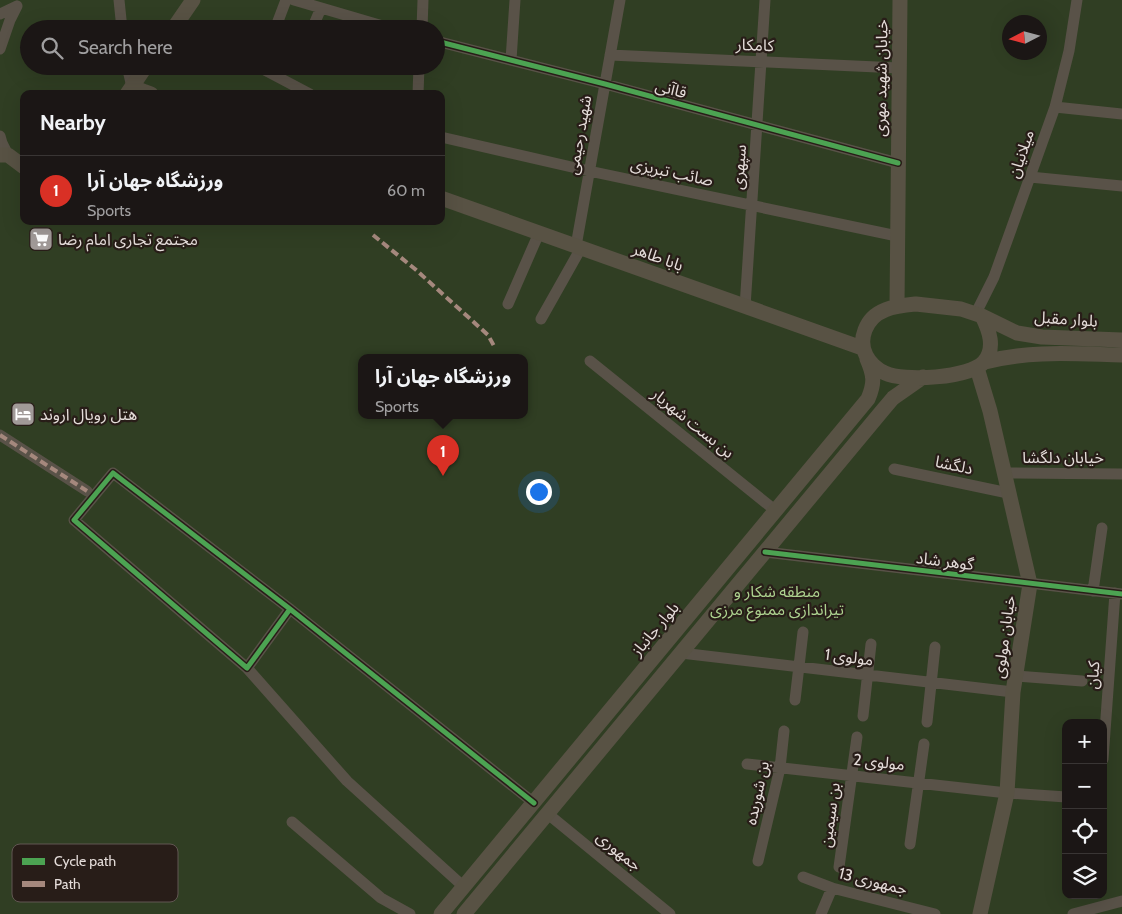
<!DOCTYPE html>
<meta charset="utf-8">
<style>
:root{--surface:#1b1615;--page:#282322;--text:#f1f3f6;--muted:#a09fa0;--line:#393534;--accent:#d93025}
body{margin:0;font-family:Cabin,"Noto Sans Arabic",sans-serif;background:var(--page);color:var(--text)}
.controls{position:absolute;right:15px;bottom:15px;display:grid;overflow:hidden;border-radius:10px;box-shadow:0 5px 20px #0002}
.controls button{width:45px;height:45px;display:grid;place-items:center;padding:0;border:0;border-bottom:1px solid var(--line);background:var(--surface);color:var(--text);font:25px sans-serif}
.compass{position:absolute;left:1002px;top:15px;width:45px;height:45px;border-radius:50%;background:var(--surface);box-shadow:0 5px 20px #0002;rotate:264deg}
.you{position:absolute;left:538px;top:491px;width:18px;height:18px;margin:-12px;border:4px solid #fff;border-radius:50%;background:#1a73e8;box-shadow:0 0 0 8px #1a73e833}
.badge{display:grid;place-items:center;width:32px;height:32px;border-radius:50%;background:var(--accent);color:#fff;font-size:16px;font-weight:700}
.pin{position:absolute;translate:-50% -41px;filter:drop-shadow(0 1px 2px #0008)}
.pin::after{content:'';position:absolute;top:26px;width:18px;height:15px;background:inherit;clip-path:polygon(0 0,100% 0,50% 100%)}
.popup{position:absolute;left:358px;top:354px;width:170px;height:65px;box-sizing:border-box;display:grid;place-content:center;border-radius:10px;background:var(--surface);filter:drop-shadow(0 1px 4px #0005);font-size:16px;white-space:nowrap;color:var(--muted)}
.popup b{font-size:19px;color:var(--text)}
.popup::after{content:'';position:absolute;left:50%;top:100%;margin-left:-10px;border:10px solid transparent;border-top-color:var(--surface)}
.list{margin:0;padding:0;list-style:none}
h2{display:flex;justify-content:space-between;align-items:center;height:65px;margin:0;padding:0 20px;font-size:21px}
h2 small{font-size:16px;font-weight:400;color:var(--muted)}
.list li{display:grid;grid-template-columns:32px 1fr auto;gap:15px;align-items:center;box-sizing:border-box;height:70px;padding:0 20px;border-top:1px solid var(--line)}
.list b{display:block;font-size:19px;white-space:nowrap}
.list p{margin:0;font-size:16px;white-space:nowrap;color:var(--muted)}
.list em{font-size:16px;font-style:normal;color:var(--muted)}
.icon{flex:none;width:28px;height:28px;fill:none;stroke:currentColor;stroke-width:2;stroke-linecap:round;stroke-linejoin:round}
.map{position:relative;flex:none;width:1122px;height:914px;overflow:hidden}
.search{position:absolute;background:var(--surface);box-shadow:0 5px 20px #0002;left:20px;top:20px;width:425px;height:55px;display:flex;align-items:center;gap:12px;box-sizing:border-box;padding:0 18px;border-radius:28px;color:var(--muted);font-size:19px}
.panel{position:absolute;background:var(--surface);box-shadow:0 5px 20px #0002;left:20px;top:90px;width:425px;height:135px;border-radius:10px}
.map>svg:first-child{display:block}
.green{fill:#303e23;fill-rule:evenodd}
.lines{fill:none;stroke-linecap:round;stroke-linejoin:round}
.street{stroke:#595248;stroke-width:11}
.secondary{stroke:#585244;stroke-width:15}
.quiet{stroke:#a5887d;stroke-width:4;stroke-dasharray:8 4;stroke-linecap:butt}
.cycleway-casing{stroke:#281d18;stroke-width:8}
.cycleway{stroke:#4ca352;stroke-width:5}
.labels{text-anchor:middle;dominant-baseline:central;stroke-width:4.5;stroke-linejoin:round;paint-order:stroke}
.street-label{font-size:16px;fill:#e5ddda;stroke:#281d18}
.poi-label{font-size:16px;fill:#e5ddda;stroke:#281d18;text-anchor:start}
.park-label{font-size:16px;fill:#add28f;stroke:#281d18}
.key{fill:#281d18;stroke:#615752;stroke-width:1}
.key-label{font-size:14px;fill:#e5ddda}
</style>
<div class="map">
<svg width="1122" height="914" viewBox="0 0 1122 914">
<rect width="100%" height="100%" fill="#241e1c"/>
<path class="green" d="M0,0h1122v914h-1122zM1010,22h30v30h-30zM29,29h407v37h-407zM24,94h417v127h-417zM362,357h162v58h-162zM1066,723h37v172h-37z"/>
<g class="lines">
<path class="street" d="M119,0l3,29
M294,0l99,29
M0,14l17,-8
M275,29l11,-29
M312,29l9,-21
M422,29l1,-29
M436,41l169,43 293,79
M0,49l10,-29 7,-14
M610,55l289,13
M511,60l4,-60
M127,66l5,21
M257,66l53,28
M418,94l1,-28
M1055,107l67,7
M0,136l2,7 6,12
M441,137l148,34 308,65
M1030,177l92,9
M576,246l44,-246
M508,304l31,-71
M745,307l20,-307
M976,313l18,-36 61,-170 14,-56 8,-51
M541,319l40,-71
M590,361l186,150
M0,435l87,56
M894,469l114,24
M1004,473l118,1
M765,552l357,42
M1093,591l9,-63
M290,609l-43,59 -173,-148 39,-47 177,136 244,194
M681,653l332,39
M247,668l100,113 117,106
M1016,676l66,5
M795,700l8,-68
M863,716l8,-72
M927,722l8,-75
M1103,759l12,-166
M747,764l260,29 59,4
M548,814l122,100
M292,822l89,76 29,16
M910,844l14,-100
M758,861l22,-93 4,-37
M839,867l18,-130
M803,877l29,11 103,26
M821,914l11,-26
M1073,914l49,-13"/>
<path class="secondary" d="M173,29l20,-29
M132,87l19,7
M127,94l19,-28
M0,155h8l16,12
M441,198l421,150
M916,304l45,5 21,7c7,14 14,32 2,46 -14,16 -81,20 -99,11 -17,-8 -27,-25 -20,-43 8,-22 31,-24 51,-26z
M897,306l3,-306
M982,316l35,17 25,4 80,3
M985,362c45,-12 91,-8 137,-7
M977,368l13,43 40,173 -17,108 -6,101 -27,121
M441,914l427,-515c7,-16 6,-24 -1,-40
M464,914l418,-503 11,-13 30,-21"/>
<path class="quiet" d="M373,235l42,34 73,66 6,11
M0,435l87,56"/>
<g class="cycleway-casing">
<path id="cycleway" d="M436,41l169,43 293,79
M765,552l357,42
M290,609l-43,59 -173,-148 39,-47 177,136 244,194"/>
</g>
<use href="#cycleway" class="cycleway"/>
</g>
<defs>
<g id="supermarket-square" transform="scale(1.25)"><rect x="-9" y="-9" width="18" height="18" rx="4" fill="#a19a98" stroke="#281d18"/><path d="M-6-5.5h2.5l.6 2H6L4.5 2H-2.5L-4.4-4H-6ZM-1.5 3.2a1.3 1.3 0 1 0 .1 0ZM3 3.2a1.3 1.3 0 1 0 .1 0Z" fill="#fff"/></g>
<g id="hotel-square" transform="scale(1.25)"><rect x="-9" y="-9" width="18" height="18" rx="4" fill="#a19a98" stroke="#281d18"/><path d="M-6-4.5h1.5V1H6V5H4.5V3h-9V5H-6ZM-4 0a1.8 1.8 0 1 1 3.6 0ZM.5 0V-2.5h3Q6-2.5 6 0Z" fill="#fff"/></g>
</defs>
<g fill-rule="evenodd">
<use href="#supermarket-square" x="41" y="239"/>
<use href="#hotel-square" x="23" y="414"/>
</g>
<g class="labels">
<g class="street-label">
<text transform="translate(755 45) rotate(2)">کامکار</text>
<text transform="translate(881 78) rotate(-89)">خیابان شهید مهری</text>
<text transform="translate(671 89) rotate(15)">قاآنی</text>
<text transform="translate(579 135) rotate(-80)">شهید رحیمی</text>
<text transform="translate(1021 154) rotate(-71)">میلانیان</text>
<text transform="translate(739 167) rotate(-86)">سپهری</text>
<text transform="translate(672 172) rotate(12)">صائب تبریزی</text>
<text transform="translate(658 257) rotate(20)">بابا طاهر</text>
<text transform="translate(1066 319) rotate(4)">بلوار مقبل</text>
<text transform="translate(693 423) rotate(39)">بن بست شهریار</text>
<text x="1063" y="457">خیابان دلگشا</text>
<text transform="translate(954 465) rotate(12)">دلگشا</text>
<text transform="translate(945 561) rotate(7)">گوهر شاد</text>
<text transform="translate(655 629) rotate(-50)">بلوار جانباز</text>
<text transform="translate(1004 637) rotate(-82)">خیابان مولوی</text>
<text transform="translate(849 657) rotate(7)">مولوی 1</text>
<text transform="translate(1093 675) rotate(-86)">کیان</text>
<text transform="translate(879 762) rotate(6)">مولوی 2</text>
<text transform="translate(757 793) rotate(-78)">بن شوریده</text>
<text transform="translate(830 815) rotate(-82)">بن سیمین</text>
<text transform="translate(619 851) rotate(39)">جمهوری</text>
<text transform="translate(873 881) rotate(14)">جمهوری 13</text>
</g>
<g class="poi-label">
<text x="58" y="239">مجتمع تجاری امام رضا</text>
<text x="40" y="414">هتل رویال اروند</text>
</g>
<g class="park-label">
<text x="777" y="591">منطقه شکار و<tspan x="777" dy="18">تیراندازی ممنوع مرزی</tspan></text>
</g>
</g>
<rect x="12" y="844" width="166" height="58" rx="8" class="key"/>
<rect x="22" y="858" width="23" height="7" fill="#4ca352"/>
<rect x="22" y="881" width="23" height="6" fill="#a5887d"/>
<g class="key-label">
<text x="54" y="866">Cycle path</text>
<text x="54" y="889">Path</text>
</g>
</svg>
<div class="controls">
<button>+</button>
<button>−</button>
<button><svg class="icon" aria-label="locate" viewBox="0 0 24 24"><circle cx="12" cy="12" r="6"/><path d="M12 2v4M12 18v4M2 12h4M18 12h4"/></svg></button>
<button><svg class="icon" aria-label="layers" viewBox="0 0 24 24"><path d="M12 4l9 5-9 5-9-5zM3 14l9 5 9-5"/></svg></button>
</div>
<svg class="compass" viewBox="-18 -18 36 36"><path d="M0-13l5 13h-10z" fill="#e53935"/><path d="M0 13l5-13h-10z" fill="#a09fa0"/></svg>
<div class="you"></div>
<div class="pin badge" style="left:443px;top:476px">1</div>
<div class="popup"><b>ورزشگاه جهان آرا</b>Sports</div>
<div class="search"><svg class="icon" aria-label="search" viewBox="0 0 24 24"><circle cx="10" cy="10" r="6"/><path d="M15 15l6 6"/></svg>Search here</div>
<section class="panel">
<h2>Nearby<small></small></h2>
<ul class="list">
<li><span class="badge">1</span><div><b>ورزشگاه جهان آرا</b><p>Sports</p></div><em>60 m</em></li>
</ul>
</section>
</div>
